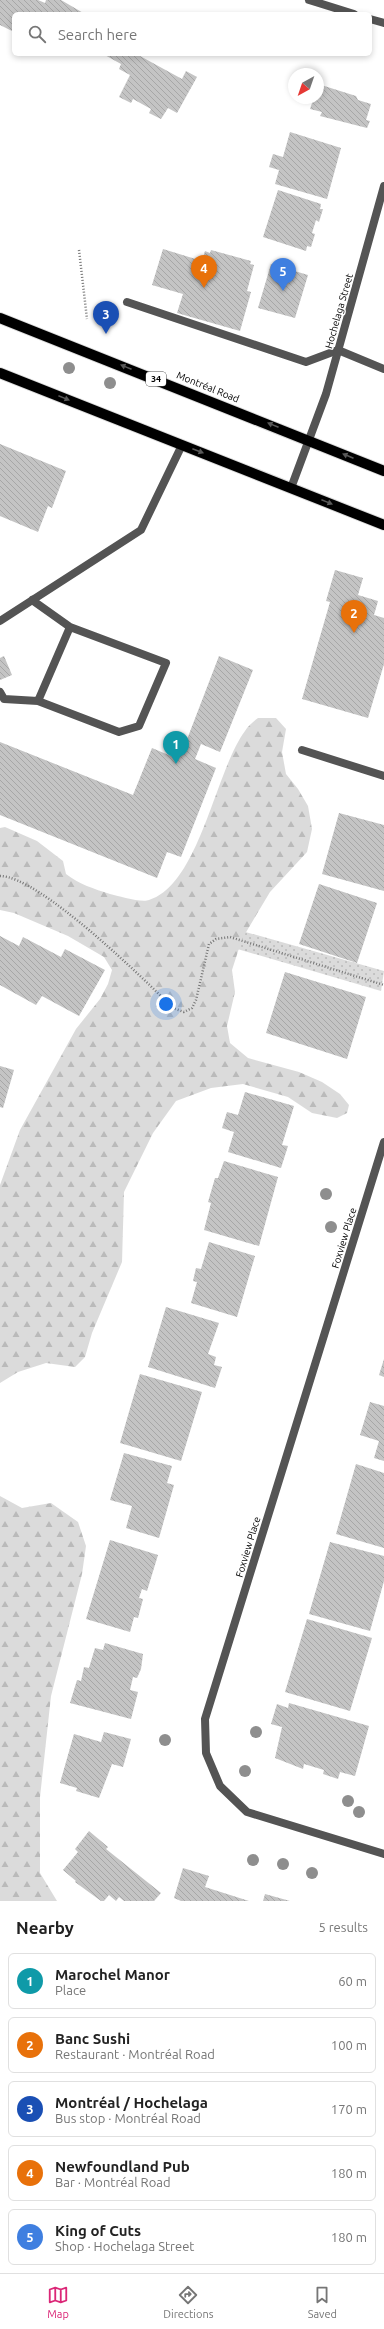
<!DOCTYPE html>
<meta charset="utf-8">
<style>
:root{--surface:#fff;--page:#f2f2f2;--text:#222;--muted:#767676;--line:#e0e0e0;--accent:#db2777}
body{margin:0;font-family:Ubuntu,sans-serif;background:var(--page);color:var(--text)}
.compass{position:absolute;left:288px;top:68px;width:36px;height:36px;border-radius:50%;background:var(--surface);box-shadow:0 2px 6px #0003;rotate:220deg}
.you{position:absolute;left:166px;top:1004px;width:14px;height:14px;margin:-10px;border:3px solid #fff;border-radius:50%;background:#1a73e8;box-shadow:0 0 0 6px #1a73e833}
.badge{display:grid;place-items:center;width:26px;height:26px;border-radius:50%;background:var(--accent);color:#fff;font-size:13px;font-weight:700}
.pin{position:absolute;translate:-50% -33px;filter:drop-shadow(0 1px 2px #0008)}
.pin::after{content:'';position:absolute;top:21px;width:14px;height:12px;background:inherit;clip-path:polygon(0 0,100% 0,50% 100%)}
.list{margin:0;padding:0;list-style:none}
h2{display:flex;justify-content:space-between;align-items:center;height:52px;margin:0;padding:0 16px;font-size:17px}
h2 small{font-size:13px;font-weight:400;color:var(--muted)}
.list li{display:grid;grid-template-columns:26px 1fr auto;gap:12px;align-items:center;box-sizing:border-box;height:56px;margin:0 8px 8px;padding:0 8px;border:1px solid var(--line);border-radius:6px}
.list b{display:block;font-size:15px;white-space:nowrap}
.list p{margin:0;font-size:13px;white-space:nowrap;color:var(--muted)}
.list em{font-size:13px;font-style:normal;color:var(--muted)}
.icon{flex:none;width:22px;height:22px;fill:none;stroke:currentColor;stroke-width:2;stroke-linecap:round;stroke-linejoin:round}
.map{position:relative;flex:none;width:384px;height:1901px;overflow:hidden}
.search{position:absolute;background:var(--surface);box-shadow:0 2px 6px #0003;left:12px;right:12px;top:12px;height:44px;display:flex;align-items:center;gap:10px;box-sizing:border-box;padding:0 14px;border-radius:6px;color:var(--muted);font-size:15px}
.sheet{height:372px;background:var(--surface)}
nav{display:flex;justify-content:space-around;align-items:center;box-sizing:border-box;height:56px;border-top:1px solid var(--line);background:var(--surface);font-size:11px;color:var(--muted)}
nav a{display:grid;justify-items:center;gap:2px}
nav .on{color:var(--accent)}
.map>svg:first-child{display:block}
.grass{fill:url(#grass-dots)}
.forest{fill:url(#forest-firs)}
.building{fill:url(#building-back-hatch)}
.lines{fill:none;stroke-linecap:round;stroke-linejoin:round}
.primary-casing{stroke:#dbdbdb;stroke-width:12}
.path{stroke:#767676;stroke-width:2.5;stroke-dasharray:1 2;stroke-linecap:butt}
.service{stroke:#545454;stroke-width:8}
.minor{stroke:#545454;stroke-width:8}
.primary{stroke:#000;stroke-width:10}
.tree{fill:#8e8e8e}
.oneway{fill:#595959}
.labels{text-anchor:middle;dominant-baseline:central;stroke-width:3;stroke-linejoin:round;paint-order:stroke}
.shield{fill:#fff;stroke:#4c4c4c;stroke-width:1}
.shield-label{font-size:9px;font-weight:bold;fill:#000}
.street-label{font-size:10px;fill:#000;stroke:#fff}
</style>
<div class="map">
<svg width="384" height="1901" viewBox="0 0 384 1901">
<defs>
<pattern id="grass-dots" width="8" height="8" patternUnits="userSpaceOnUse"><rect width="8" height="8" fill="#dbdbdb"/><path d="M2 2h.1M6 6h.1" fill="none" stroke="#bababa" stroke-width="1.8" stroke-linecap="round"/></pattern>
<pattern id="forest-firs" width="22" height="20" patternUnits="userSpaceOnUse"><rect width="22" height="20" fill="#dbdbdb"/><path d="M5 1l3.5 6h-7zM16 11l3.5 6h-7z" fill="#bababa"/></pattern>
<pattern id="building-back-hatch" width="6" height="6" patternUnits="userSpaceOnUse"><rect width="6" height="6" fill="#c4c4c4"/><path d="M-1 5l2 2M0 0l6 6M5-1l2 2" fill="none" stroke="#a7a7a7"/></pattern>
</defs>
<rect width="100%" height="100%" fill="#fff"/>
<path class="grass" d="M203,920l181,51 -3,20 -147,-43z"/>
<path class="forest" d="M258,718h18l10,11 -4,23 4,22 12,15 10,17 4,23 -5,23 -37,40 -28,47 -10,31 3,22 -8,34 3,17 18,15 51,14 23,10 18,12 9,11 -2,8 -10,5 -25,-5 -24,-16 -45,-13 -32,4 -35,13 -23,32 -29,59 -2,70 -30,71 -7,24 -10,10 -29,-4 -28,9 -18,11v-198l20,-55 56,-101 24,-30 8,-15 4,-14 -8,-13 -36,-21 -54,-23 -14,-3v-82l5,-1 32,14 26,20 3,13c13,10 28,15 44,20 8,2 32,9 39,6 51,-16 66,-129 96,-169 3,-5 8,-9 13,-13z
M0,1496l22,12 29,-5 27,19 8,24 -4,28 -31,122 -11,101v76l17,28h-57z"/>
<path class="building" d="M0,0h38l7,3 1,-3h15l24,14h-71v25l-2,-1 2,-6 -14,-7z
M103,54h39l-2,2 42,23 4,-8 11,6 -20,36 -9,-5 -7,11 -12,-6 2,-4 -18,-10 -2,4 -12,-6 11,-22 -11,-6 2,-5z
M318,84l38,12 2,4 13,4 -5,16 4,1 -3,7 -47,-12 2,-4 -12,-3 3,-9 -3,-2h8z
M290,132l51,16 -14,51 -52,-15 4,-14 -10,-3 4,-13 10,3z
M278,190l43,14 -1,5h3l-4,13 -3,-2 -4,13 3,1 -4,13 -4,-1 -1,5 -43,-14z
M163,249l39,12 3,-10 5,2 1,-3 40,11 -1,3 4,1 -7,26 4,1 -11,39 -63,-18 6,-19 -31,-9z
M271,264l37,11 -13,43 -37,-10z
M0,444l66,27 -14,37 -4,-2 -10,26 -38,-16z
M335,570l28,8 -5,17 20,6 -4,14 10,3v46l-16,54 -66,-19 28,-97 -4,-1z
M4,656l8,19 -12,5v-22z
M219,656l34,14 -33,82 -19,-8 -6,15 21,9 -35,89 -14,-5 -10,26 -157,-63v-73l133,53 19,-47 26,11 3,-4z
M339,813l45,12v66l-62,-17z
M319,884l58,19 -20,60 -58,-19z
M0,936l19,10 4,-9 38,20 4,-8 40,21 -26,46 -37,-20 -6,9 -36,-20z
M285,972l81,25 -19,62 -81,-26z
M0,1066l14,4 -11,38 -3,-1z
M245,1092l49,14 -12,39 6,1 -7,22 -53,-16 6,-20 -12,-4 5,-16 11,3z
M224,1161l54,16 -19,69 -55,-16 7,-27 -3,-1 7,-24h3z
M209,1242l46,14 -18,61 -46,-14 6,-21 -4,-1 3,-13 5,1z
M166,1307l53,16 -11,31 8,3 -2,8 8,2 -7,21 -67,-21z
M384,1359v18l-5,-2z
M140,1374l62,18 -21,69 -61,-18z
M370,1402l14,4v55l-10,-3 5,-17 -19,-6z
M124,1453l48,13 -5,17 7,2 -15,53 -33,-10 6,-22 -22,-6z
M356,1464l28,9v75l-48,-14z
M110,1540l48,15 -11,36 -5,-2 -3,9 4,1 -5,19 -4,-1 -4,15 -44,-13z
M330,1542l54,14v25l-14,50 -61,-17z
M307,1619l65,19 -22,73 -65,-19z
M105,1643l38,11 -2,15 -4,9 -4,-1 -3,13 8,2 -7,27 -61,-16 7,-23 4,1 3,-14 5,1 6,-20 8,2z
M289,1703l80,23 -14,50 -15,-4 -2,7 -15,-5 1,-4 -20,-6 -1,5 -28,-11 7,-31 -11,-3 6,-20 11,4z
M104,1732l27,7 -8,28 -11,-3 -13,34 -23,-7 1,-3 -17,-5 14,-49 27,8z
M89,1831l19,16 -2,2 55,44 -7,8h-30l-5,-4 -3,4 -7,-6 -5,6h-3l-26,-19 1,-1 -13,-11 15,-18 -3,-3z
M183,1868l26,8 -4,11 44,14h-68l-7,-3z
M265,1894l25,7h-27z"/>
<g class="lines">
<g class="primary-casing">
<path id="primary" d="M0,318l384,153
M0,373l384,152"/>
</g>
<path class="path" d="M79,250l8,69
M0,876c39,0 144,103 173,132l11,4 8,-4 4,-8 13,-56 7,-5 14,-2 154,48"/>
<path class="service" d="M127,302l179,60 32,-12 46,19
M0,621l141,-91 41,-85
M0,692l4,7 34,2 32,-74 -38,-27
M38,701l81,31 20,-6 27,-63 -96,-36
M302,750l82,26"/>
<path class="minor" d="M309,0l45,14
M370,19l14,4
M291,488l35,-94 58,-208
M384,1142l-179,577 1,34 14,33 27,26 137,42"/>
<use href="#primary" class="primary"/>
</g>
<g class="tree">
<circle cx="69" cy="368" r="6"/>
<circle cx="110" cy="383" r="6"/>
<circle cx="326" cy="1194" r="6"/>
<circle cx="331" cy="1227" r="6"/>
<circle cx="256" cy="1732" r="6"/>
<circle cx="165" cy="1740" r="6"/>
<circle cx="245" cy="1771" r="6"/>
<circle cx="348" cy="1801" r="6"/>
<circle cx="359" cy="1812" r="6"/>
<circle cx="253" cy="1860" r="6"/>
<circle cx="283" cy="1864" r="6"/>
<circle cx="312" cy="1873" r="6"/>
</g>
<defs><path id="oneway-solid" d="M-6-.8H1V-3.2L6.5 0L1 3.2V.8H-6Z"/></defs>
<g class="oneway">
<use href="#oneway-solid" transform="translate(126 367) rotate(-158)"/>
<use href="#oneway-solid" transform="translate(64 398) rotate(22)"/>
<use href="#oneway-solid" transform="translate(273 425) rotate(-158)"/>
<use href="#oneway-solid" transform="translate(198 451) rotate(21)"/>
<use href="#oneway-solid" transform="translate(348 456) rotate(-157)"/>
<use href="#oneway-solid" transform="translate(327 502) rotate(22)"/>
</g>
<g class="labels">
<rect class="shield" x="146" y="372" width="20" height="14" rx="3"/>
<g class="shield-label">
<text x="156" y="379">34</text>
</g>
<g class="street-label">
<text transform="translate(339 311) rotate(-74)">Hochelaga Street</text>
<text transform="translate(208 387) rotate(22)">Montréal Road</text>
<text transform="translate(344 1238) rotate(-73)">Foxview Place</text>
<text transform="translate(248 1547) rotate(-73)">Foxview Place</text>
</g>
</g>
</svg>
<svg class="compass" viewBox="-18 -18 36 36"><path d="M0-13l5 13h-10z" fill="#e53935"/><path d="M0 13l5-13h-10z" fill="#767676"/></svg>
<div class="you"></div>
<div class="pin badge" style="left:176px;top:764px;background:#0f9aa8">1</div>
<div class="pin badge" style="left:354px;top:633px;background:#e8710a">2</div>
<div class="pin badge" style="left:106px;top:334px;background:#1a4fb4">3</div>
<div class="pin badge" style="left:204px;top:288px;background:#e8710a">4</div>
<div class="pin badge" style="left:283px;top:291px;background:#3f7fe0">5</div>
<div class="search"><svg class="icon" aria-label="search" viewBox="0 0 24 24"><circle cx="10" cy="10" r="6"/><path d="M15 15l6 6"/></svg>Search here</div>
</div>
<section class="sheet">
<h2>Nearby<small>5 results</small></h2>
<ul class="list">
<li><span class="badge" style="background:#0f9aa8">1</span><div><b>Marochel Manor</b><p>Place</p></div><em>60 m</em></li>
<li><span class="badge" style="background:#e8710a">2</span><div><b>Banc Sushi</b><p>Restaurant · Montréal Road</p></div><em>100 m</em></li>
<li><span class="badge" style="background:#1a4fb4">3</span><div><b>Montréal / Hochelaga</b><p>Bus stop · Montréal Road</p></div><em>170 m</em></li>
<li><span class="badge" style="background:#e8710a">4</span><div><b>Newfoundland Pub</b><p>Bar · Montréal Road</p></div><em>180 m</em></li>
<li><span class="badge" style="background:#3f7fe0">5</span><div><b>King of Cuts</b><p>Shop · Hochelaga Street</p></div><em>180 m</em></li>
</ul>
</section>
<nav>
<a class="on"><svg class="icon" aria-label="map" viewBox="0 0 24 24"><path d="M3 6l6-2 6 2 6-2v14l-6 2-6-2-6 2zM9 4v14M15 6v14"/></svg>Map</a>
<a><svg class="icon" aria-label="directions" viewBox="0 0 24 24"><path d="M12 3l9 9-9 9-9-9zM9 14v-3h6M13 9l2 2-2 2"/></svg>Directions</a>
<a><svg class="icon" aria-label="saved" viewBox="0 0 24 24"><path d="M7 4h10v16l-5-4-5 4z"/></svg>Saved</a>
</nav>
